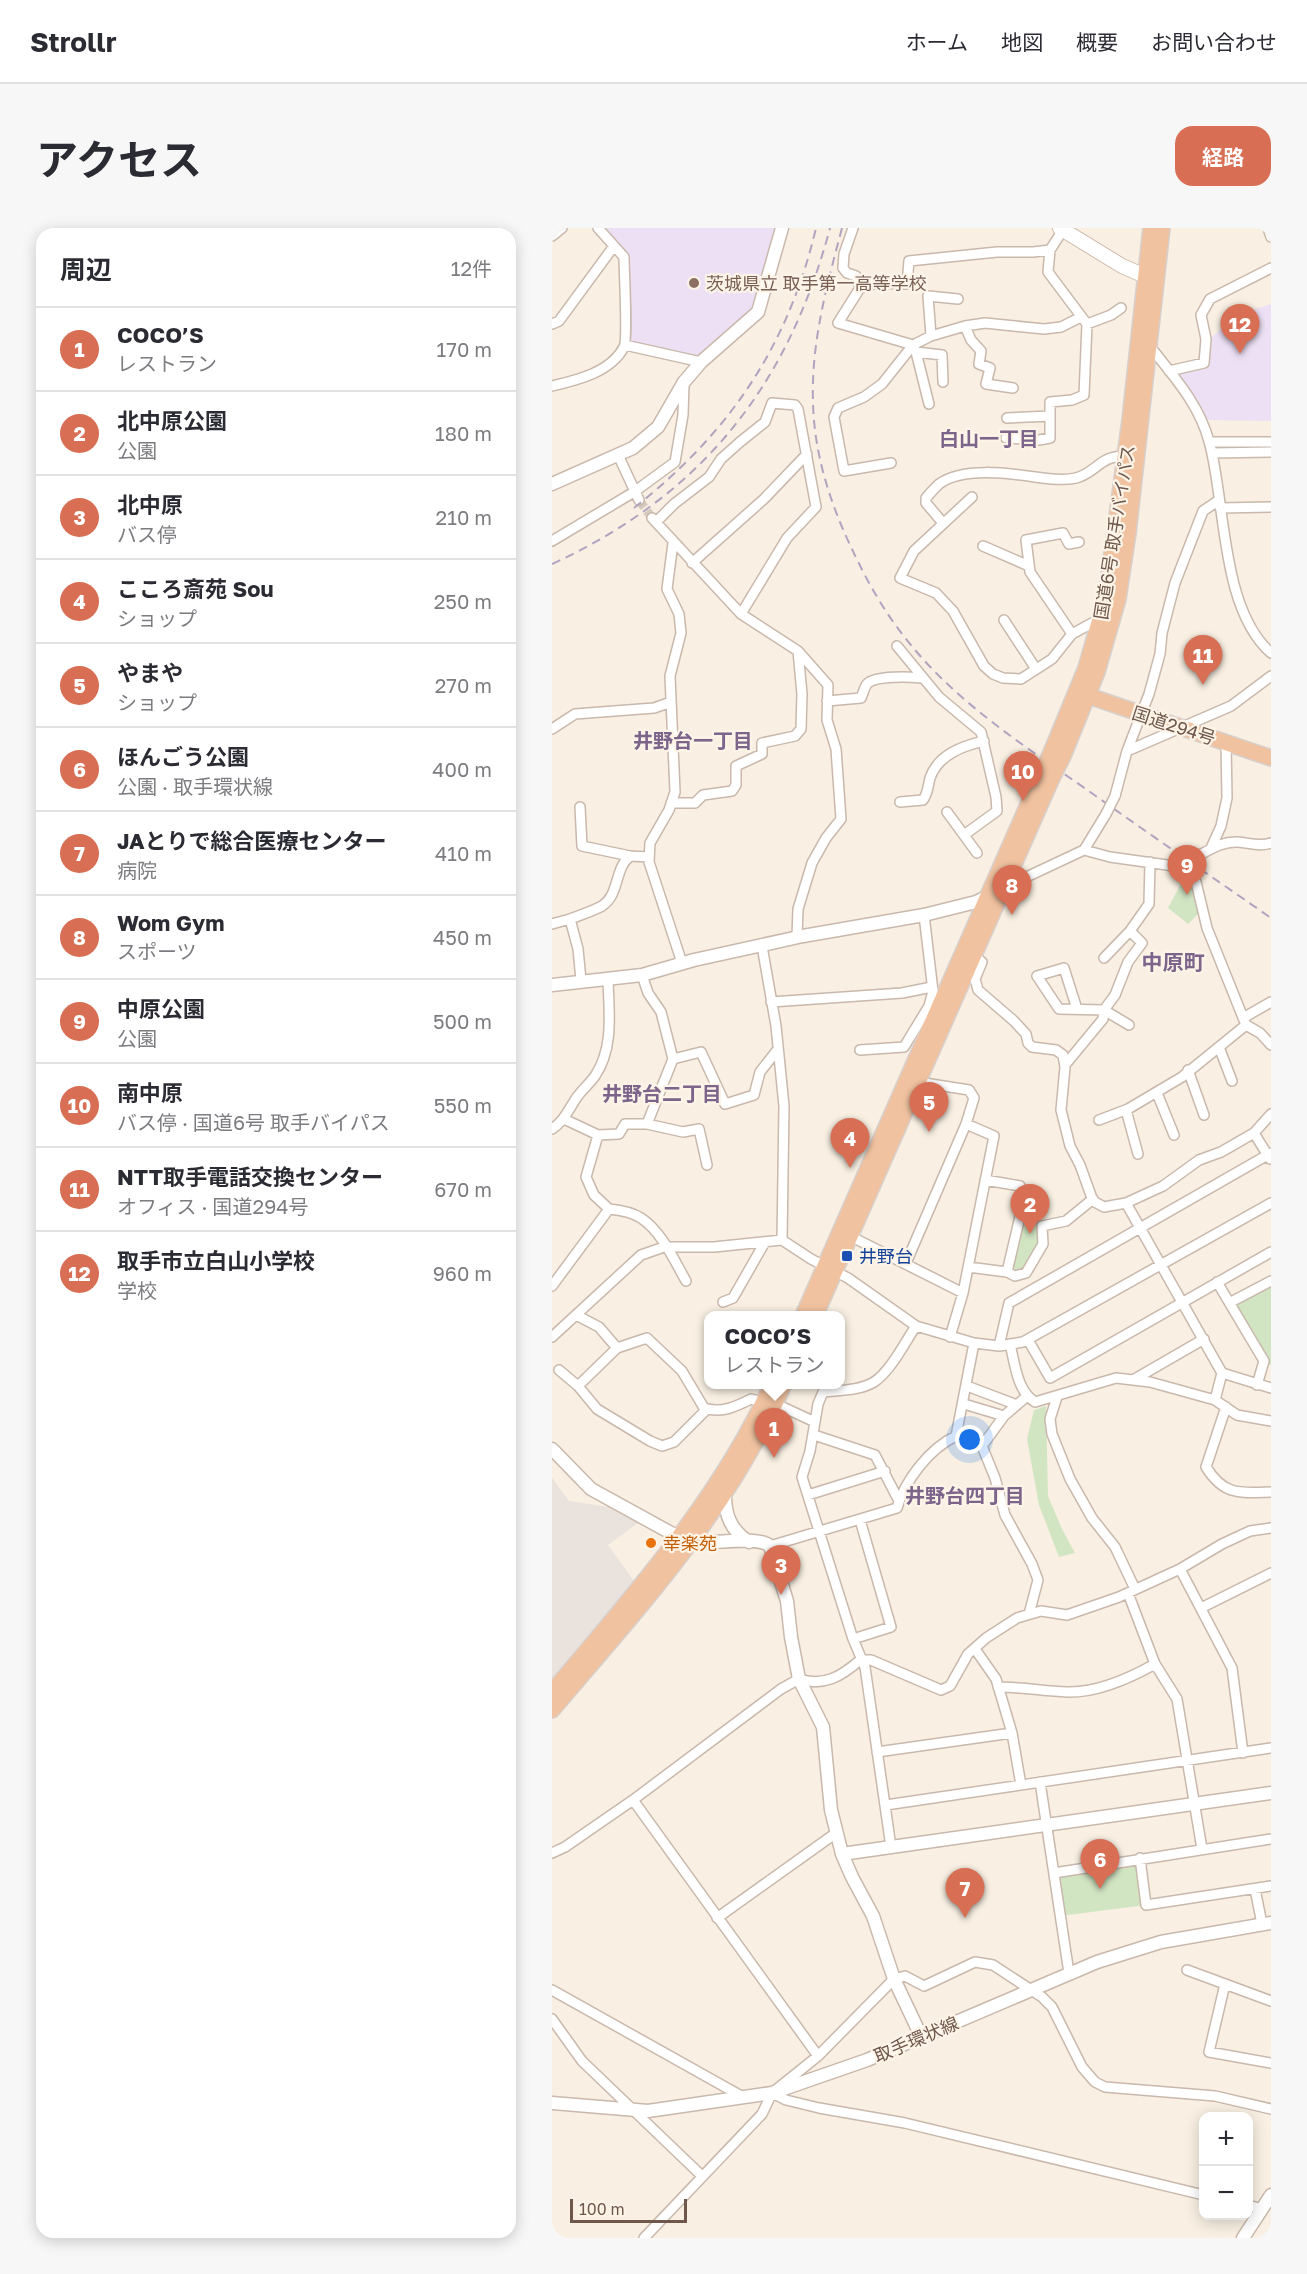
<!DOCTYPE html>
<html lang="ja">
<meta charset="utf-8">
<style>
:root{--surface:#fff;--page:#f7f7f7;--text:#2b2b33;--muted:#7c7c81;--line:#e1e1e2;--accent:#d86e53}
body{margin:0;font-family:"Golos Text","Noto Sans JP",sans-serif;background:var(--page);color:var(--text)}
.controls{position:absolute;right:18px;bottom:18px;display:grid;overflow:hidden;border-radius:12px;box-shadow:0 3px 15px #0003}
.controls button{width:54px;height:54px;display:grid;place-items:center;padding:0;border:0;border-bottom:2px solid var(--line);background:var(--surface);color:var(--text);font:30px sans-serif}
.scale{position:absolute;left:18px;bottom:15px;width:117px;box-sizing:border-box;padding-left:6px;border:3px solid #6f574c;border-top:0;font-size:16px;line-height:21px;white-space:nowrap;color:#6f574c;-webkit-text-stroke:4px #fdf4e8;paint-order:stroke}
.you{position:absolute;left:418px;top:1212px;width:21px;height:21px;margin:-15px;border:4px solid #fff;border-radius:50%;background:#1a73e8;box-shadow:0 0 0 9px #1a73e833}
.badge{display:grid;place-items:center;width:39px;height:39px;border-radius:50%;background:var(--accent);color:#fff;font-size:20px;font-weight:700}
.pin{position:absolute;translate:-50% -50px;filter:drop-shadow(0 2px 3px #0008)}
.pin::after{content:'';position:absolute;top:32px;width:21px;height:18px;background:inherit;clip-path:polygon(0 0,100% 0,50% 100%)}
.popup{position:absolute;left:152px;top:1083px;width:141px;height:78px;box-sizing:border-box;display:grid;place-content:center;border-radius:12px;background:var(--surface);filter:drop-shadow(0 2px 4px #0005);font-size:20px;white-space:nowrap;color:var(--muted)}
.popup b{font-size:22px;color:var(--text)}
.popup::after{content:'';position:absolute;left:50%;top:100%;margin-left:-12px;border:12px solid transparent;border-top-color:var(--surface)}
.list{margin:0;padding:0;list-style:none}
h2{display:flex;justify-content:space-between;align-items:center;height:78px;margin:0;padding:0 24px;font-size:26px}
h2 small{font-size:20px;font-weight:400;color:var(--muted)}
.list li{display:grid;grid-template-columns:39px 1fr auto;gap:18px;align-items:center;box-sizing:border-box;height:84px;padding:0 24px;border-top:2px solid var(--line)}
.list b{display:block;font-size:22px;white-space:nowrap}
.list p{margin:0;font-size:20px;white-space:nowrap;color:var(--muted)}
.list em{font-size:20px;font-style:normal;color:var(--muted)}
.map{position:relative;flex:none;width:719px;height:2010px;overflow:hidden;border-radius:18px}
header{display:flex;align-items:center;gap:36px;box-sizing:border-box;height:84px;padding:0 30px;background:var(--surface);border-bottom:2px solid var(--line)}
header strong{font-size:28px}
nav{display:flex;gap:33px;margin-inline-start:auto;font-size:21px}
.intro{display:flex;align-items:center;justify-content:space-between;box-sizing:border-box;height:144px;padding:0 36px}
h1{margin:0;font-size:42px}
.button{padding:15px 27px;border-radius:18px;background:var(--accent);color:#fff;font-size:21px;font-weight:700}
main{display:flex;gap:36px;padding:0 36px}
aside{flex:1;background:var(--surface);border-radius:18px;box-shadow:0 3px 15px #0003}
.map>svg:first-child{display:block}
.industrial{fill:#e9e2dd}
.education{fill:#ede0f5}
.green{fill:#d2e5c3}
.lines{fill:none;stroke-linecap:round;stroke-linejoin:round}
.minor-tunnel{stroke:#d6cabd;stroke-width:9;stroke-dasharray:9 4.5;stroke-linecap:butt}
.minor-casing{stroke:#c9b8ab;stroke-width:12}
.tertiary-casing{stroke:#c9b8ab;stroke-width:15}
.secondary-casing{stroke:#cebaab;stroke-width:16}
.trunk-casing{stroke:#d7d0cd;stroke-width:18}
.minor{stroke:#fff;stroke-width:9}
.tertiary{stroke:#fff;stroke-width:12}
.secondary{stroke:#fff;stroke-width:14}
.trunk{stroke:#f0c2a0;stroke-width:15}
.rail{stroke:#b2a3c1;stroke-width:2;stroke-dasharray:9 6;stroke-linecap:butt}
.minor-bridge-casing{stroke:#c9b8ab;stroke-width:12;stroke-linecap:butt}
.trunk-bridge-casing{stroke:#d7d0cd;stroke-width:18;stroke-linecap:butt}
.minor-bridge{stroke:#fff;stroke-width:9}
.trunk-bridge{stroke:#f0c2a0;stroke-width:15}
.education-dot{fill:#8d6e63;stroke:#fdf4e8;stroke-width:2}
.transit-dot{fill:#1a4fb4;stroke:#fdf4e8;stroke-width:2}
.food-dot{fill:#e8710a;stroke:#fdf4e8;stroke-width:2}
.labels{text-anchor:middle;dominant-baseline:central;stroke-width:4.5;stroke-linejoin:round;paint-order:stroke}
.education-label{font-size:18px;fill:#785e54;stroke:#fdf4e8;text-anchor:start}
.street-label{font-size:18px;fill:#6f574c;stroke:#fdf4e8}
.transit-label{font-size:18px;fill:#164399;stroke:#fdf4e8;text-anchor:start}
.food-label{font-size:18px;fill:#c56008;stroke:#fdf4e8;text-anchor:start}
.neighbourhood-label{font-size:20px;font-weight:bold;fill:#7c648b;stroke:#fdf4e8}
.quarter-label{font-size:21px;font-weight:bold;fill:#7c648b;stroke:#fdf4e8}
</style>
<header>
<strong>Strollr</strong>
<nav><a>ホーム</a><a>地図</a><a>概要</a><a>お問い合わせ</a></nav>
</header>
<div class="intro"><h1>アクセス</h1><a class="button">経路</a></div>
<main>
<aside>
<h2>周辺<small>12件</small></h2>
<ul class="list">
<li><span class="badge">1</span><div><b>COCO’S</b><p>レストラン</p></div><em>170 m</em></li>
<li><span class="badge">2</span><div><b>北中原公園</b><p>公園</p></div><em>180 m</em></li>
<li><span class="badge">3</span><div><b>北中原</b><p>バス停</p></div><em>210 m</em></li>
<li><span class="badge">4</span><div><b>こころ斎苑 Sou</b><p>ショップ</p></div><em>250 m</em></li>
<li><span class="badge">5</span><div><b>やまや</b><p>ショップ</p></div><em>270 m</em></li>
<li><span class="badge">6</span><div><b>ほんごう公園</b><p>公園 · 取手環状線</p></div><em>400 m</em></li>
<li><span class="badge">7</span><div><b>JAとりで総合医療センター</b><p>病院</p></div><em>410 m</em></li>
<li><span class="badge">8</span><div><b>Wom Gym</b><p>スポーツ</p></div><em>450 m</em></li>
<li><span class="badge">9</span><div><b>中原公園</b><p>公園</p></div><em>500 m</em></li>
<li><span class="badge">10</span><div><b>南中原</b><p>バス停 · 国道6号 取手バイパス</p></div><em>550 m</em></li>
<li><span class="badge">11</span><div><b>NTT取手電話交換センター</b><p>オフィス · 国道294号</p></div><em>670 m</em></li>
<li><span class="badge">12</span><div><b>取手市立白山小学校</b><p>学校</p></div><em>960 m</em></li>
</ul>
</aside>
<div class="map">
<svg width="719" height="2010" viewBox="0 0 719 2010">
<rect width="100%" height="100%" fill="#f9f0e3"/>
<path class="industrial" d="M0,1250l17,23 39,6 31,15 -31,23 26,36 -82,97z"/>
<path class="education" d="M50,0h174l-24,81 -54,47 -70,-13v-86z
M719,76v117l-65,-1 -29,-49 29,-2 4,-30 16,-15 26,-14z"/>
<path class="green" d="M634,646l4,2 12,34 -14,14 -20,-16z
M472,978c16,8 18,19 21,36l-19,31 -19,-1z
M719,1058v79l-3,-1 -32,-60z
M494,1178l2,90 14,33 13,24 -16,4 -20,-52 -12,-66 7,-29z
M588,1630l6,47 -86,11 -6,-43z"/>
<g class="lines">
<path class="minor-tunnel" d="M87,272l13,18"/>
<g class="minor-casing">
<path id="minor" d="M301,0l-9,26 -1,14 4,5 9,3 4,12
M716,0l3,9
M0,8l10,-8
M0,96l7,-3 55,-75
M535,96l24,-9 10,-7
M413,98l6,14 10,11 -2,13 11,4 -4,16 27,4
M379,108l-3,-40 30,3
M73,117l76,17
M597,117c24,31 49,57 60,96 17,61 11,167 62,212
M364,124l13,52
M617,143l35,-8 2,-24 -5,-24 9,-16 61,-31
M391,154l-1,-27 -26,-3 -3,-7 -75,-22 22,-35 17,-5 30,1 2,-23 88,-9h36l17,-2
M0,158c26,-6 59,-14 72,-39 4,-8 0,-76 0,-90l-26,-29
M455,190l43,-2
M454,210l33,2 11,-2v-36l22,-2 12,-5 3,-71 -39,-52 2,-22 13,-20
M657,214h62
M660,225l59,-1
M66,227l21,45
M339,235l-47,8 -10,-54 4,-9 26,-11 18,-13 31,-39 18,-9 34,-10 20,-3 59,6 17,-2 20,-10
M420,269l-58,54 -14,27 36,15 17,18 31,55 9,8 10,4 18,1 31,-20 20,-25 22,-12 7,1
M668,280l51,-1
M100,290l89,96 57,37 30,34 -1,35 9,29 5,70 -15,19 -14,25 -14,46 -1,28
M104,294l18,-18 35,-27 12,-18 19,-17 25,-20 7,-19 23,2 3,4 18,98 -29,31 -46,76
M391,295l-17,-20v-5c4,-5 9,-10 13,-14 23,-17 69,-11 96,-7 13,2 28,4 41,1 20,-5 24,-23 50,-22
M0,313l82,-49 41,-30 8,-47 1,-32
M121,315l-6,46 12,25 2,19 -11,43 5,116 -6,18 -19,33 -1,19 33,101
M431,318l46,20
M140,335l72,-64 43,-45
M452,392l32,49
M520,406l-42,-62 -4,-32 37,-7 6,11 10,-2
M345,418l42,51 42,35 15,65 1,14 -33,24
M275,473l34,-3c2,-4 3,-10 6,-14 8,-9 44,-7 55,-6
M0,501l23,-15 79,-6 17,-6
M575,523l104,-45 40,-30
M563,568l12,-45 22,-57 11,-40 2,-21 13,-50 28,-72 16,-11
M348,574l23,-2c5,-7 5,-14 7,-22 8,-23 32,-32 54,-37
M119,575h24l8,-8 29,-4 4,-6v-19l26,-12v-11l33,-7 6,-7 1,-35 -4,-43
M28,579l2,39 48,10
M395,584l30,41
M659,620l10,-22 6,-28 -1,-56
M532,622l26,7 64,9 16,10 6,6 11,46 39,97 14,8 11,12
M646,628c13,-7 25,-15 40,-14 12,1 21,5 33,1
M453,659l79,-37 22,-36
M372,687l9,76 -4,15 8,4
M18,691c10,-4 23,-8 32,-13 18,-12 12,-37 28,-50l19,1
M0,696l18,-5 8,30 3,31
M210,718l14,80 8,80 -2,134
M421,727l9,7 -7,17 3,11 36,31 12,13 2,9 4,4 24,3 7,5 2,12 -4,43 9,36 10,19 13,36 11,6 22,-4 96,170 49,15
M552,730l26,-27 19,-27 1,-42
M90,747l6,18 13,19 12,47
M219,774l131,-9 30,-6
M525,781l-13,-41 -27,8 22,33 45,1 11,-15 13,-33 14,-19 -12,-12
M691,790l28,-16
M667,819l13,34
M308,822l44,-3 25,-41
M513,837l38,-46 1,-9 25,15
M636,842l16,45
M366,854l51,8 5,8 -8,26
M605,865l17,42
M574,882l12,44
M12,891l34,16
M547,892l29,-11 54,-32 64,-52
M95,896l36,8 16,-3 8,36
M0,901c12,-8 17,-20 25,-32 6,-8 13,-14 18,-21 19,-28 14,-64 13,-96
M718,931l-16,-26 17,-19
M574,975l37,-17 36,-26 22,-8 33,-19
M57,981c10,1 23,3 32,9 21,14 33,42 45,63
M298,1008l113,57
M354,1035l60,-139 28,12 -31,157 -13,44
M416,1039l39,5 18,-77 -5,-9 -35,-6
M455,1044l8,4 11,-3 17,-29 -1,-18 24,-5 27,-22
M665,1054l47,79 -7,24
M0,1058l57,-77 -15,-14 -8,-18 12,-42 21,-1 6,-10h22l26,-65 28,-7 24,52 29,-9 6,-23 18,-23
M171,1074l10,-4 32,-56
M679,1074l40,-21
M24,1087l23,12 18,21 30,-10 35,33 22,37c17,6 33,-2 47,-9l13,3
M0,1109l89,-82 23,-8h50l68,-7 29,19 37,19 68,48 58,17 25,3 24,-4 248,-139
M476,1112l22,38 221,-126
M458,1116c5,20 7,47 25,58l81,-24 34,4 65,18 22,15 34,6
M447,1118l10,-43 262,-150
M65,1120l-39,38 19,23 53,32 12,5 12,-4 33,-33
M7,1142l19,16
M581,1152l71,-41
M415,1158l50,19
M505,1169l-7,22 2,15 18,45 22,39 23,29 20,42
M663,1172l7,-27
M224,1176l39,18
M412,1176l40,12
M674,1179l-20,60c18,29 34,26 65,25
M262,1207l61,20 24,46
M404,1208l26,10 13,32 10,37 27,49 6,16 -9,34
M430,1218l22,-30 22,-19
M256,1267l77,-24
M218,1318l127,-38c8,-28 33,-60 59,-72l18,-93
M628,1341l52,99 11,85
M576,1365l27,71 22,35 25,150
M649,1380l70,-35
M301,1411l38,-12 -31,-107
M423,1421l21,30 16,54 9,52
M446,1459c23,0 46,4 69,5 30,1 63,-14 88,-28
M325,1524l135,-19
M488,1554l29,191
M81,1572l185,256
M334,1577l385,-57
M339,1619l-26,-180 -12,-28 -51,-162 8,-26 8,-47 5,-12c17,-2 36,-1 51,-10 16,-10 31,-40 42,-56
M0,1625l13,-6 68,-47 148,-111 18,-10c25,8 43,-3 61,-19h11l70,30 9,-4 18,-32 18,-16 31,-20 24,-7 26,4 52,-18 61,-28 42,-25 28,-13 21,-3
M588,1630l6,47 125,-19
M502,1645l217,-34
M703,1661l7,35
M165,1690l119,-85
M635,1742l84,31
M673,1756l-16,68 62,11
M0,1762l191,107
M0,1791l30,42 120,115
M220,1865l14,7 33,8 86,15 299,72
M696,1977l14,4
M92,2010l118,-124 10,-21 46,-37 76,-77 11,-3 19,10 51,-24 18,3 49,32 10,10 30,60 13,15 10,5 110,9 56,13"/>
</g>
<g class="tertiary-casing">
<path id="tertiary" d="M0,256l81,-36 25,-21 26,-45 17,-20 57,-50 24,-84
M0,757l90,-10 52,-15 109,-24 121,-21 52,-13 14,-7
M0,1221l39,40 80,44c11,5 22,8 33,9 16,1 55,-6 66,4l17,55 4,36 8,42 24,48 8,83 11,44 10,23 21,39 21,63 27,57
M173,1267c0,21 6,35 24,47
M290,1626l429,-61
M0,1875l96,8 124,-18 95,-33 230,-98 64,-20 110,-19
M691,2010l28,-43"/>
</g>
<g class="secondary-casing">
<path id="secondary" d="M508,0l62,38 32,14"/>
</g>
<g class="trunk-casing">
<path id="trunk" d="M528,465l191,65
M501,520l33,-80 20,-70 24,-178 21,-192
M511,528l34,-84 21,-73 10,-66 34,-305
M251,1088l239,-543
M263,1088l236,-536
M0,1464c82,-98 167,-191 220,-308
M0,1482c89,-105 176,-198 232,-326"/>
</g>
<use href="#minor" class="minor"/>
<use href="#tertiary" class="tertiary"/>
<use href="#secondary" class="secondary"/>
<use href="#trunk" class="trunk"/>
<path class="rail" d="M290,0c-15,57 -31,114 -29,174 1,50 16,98 37,143 15,32 31,62 53,90 51,67 122,111 190,159 59,42 119,83 178,124
M82,280c95,-75 154,-161 182,-280
M0,336c150,-69 236,-178 278,-336"/>
<g class="minor-bridge-casing">
<path id="minor-bridge" d="M554,586l9,-18"/>
</g>
<g class="trunk-bridge-casing">
<path id="trunk-bridge" d="M490,545l11,-25
M499,552l12,-24"/>
</g>
<use href="#minor-bridge" class="minor-bridge"/>
<use href="#trunk-bridge" class="trunk-bridge"/>
</g>
<circle class="education-dot" cx="142" cy="55" r="6"/>
<rect class="transit-dot" x="289" y="1022" width="12" height="12" rx="3"/>
<circle class="food-dot" cx="99" cy="1315" r="6"/>
<g class="labels">
<g class="education-label">
<text x="154" y="55">茨城県立 取手第一高等学校</text>
</g>
<g class="street-label">
<text transform="translate(562 304) rotate(-81)">国道6号 取手バイパス</text>
<text transform="translate(622 497) rotate(18)">国道294号</text>
<text transform="translate(364 1811) rotate(-23)">取手環状線</text>
</g>
<g class="transit-label">
<text x="307" y="1028">井野台</text>
</g>
<g class="food-label">
<text x="111" y="1315">幸楽苑</text>
</g>
<g class="neighbourhood-label">
<text x="437" y="210">白山一丁目</text>
<text x="141" y="512">井野台一丁目</text>
<text x="110" y="865">井野台二丁目</text>
<text x="413" y="1267">井野台四丁目</text>
</g>
<g class="quarter-label">
<text x="621" y="734">中原町</text>
</g>
</g>
</svg>
<div class="controls">
<button>+</button>
<button>−</button>
</div>
<div class="scale">100 m</div>
<div class="you"></div>
<div class="pin badge" style="left:222px;top:1230px">1</div>
<div class="popup"><b>COCO’S</b>レストラン</div>
<div class="pin badge" style="left:478px;top:1006px">2</div>
<div class="pin badge" style="left:229px;top:1367px">3</div>
<div class="pin badge" style="left:298px;top:940px">4</div>
<div class="pin badge" style="left:377px;top:904px">5</div>
<div class="pin badge" style="left:548px;top:1661px">6</div>
<div class="pin badge" style="left:413px;top:1690px">7</div>
<div class="pin badge" style="left:460px;top:687px">8</div>
<div class="pin badge" style="left:635px;top:667px">9</div>
<div class="pin badge" style="left:471px;top:573px">10</div>
<div class="pin badge" style="left:651px;top:457px">11</div>
<div class="pin badge" style="left:688px;top:126px">12</div>
</div>
</main>
